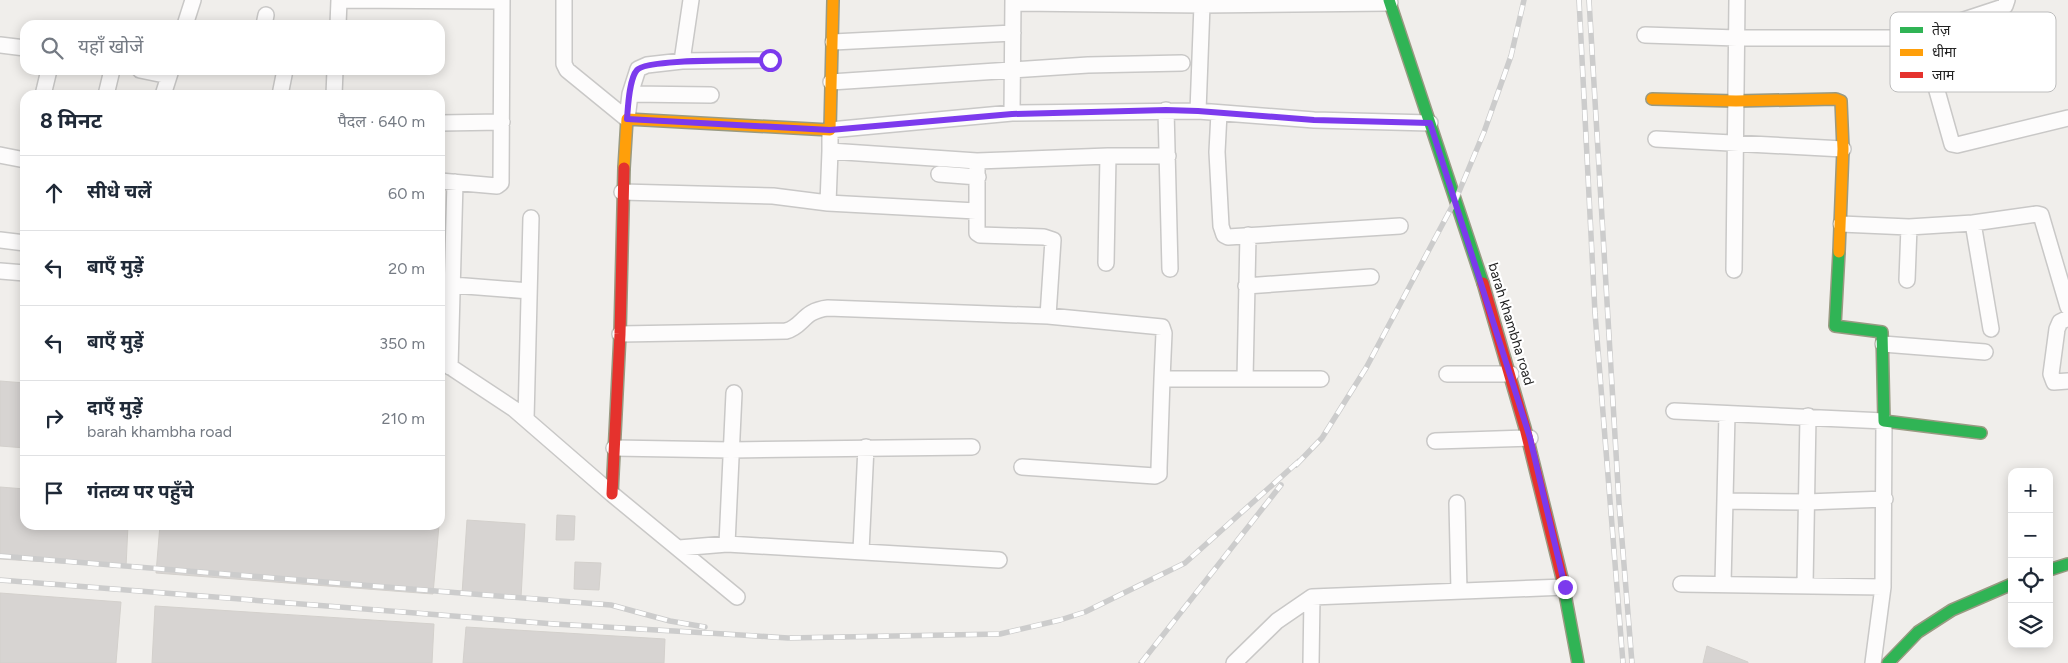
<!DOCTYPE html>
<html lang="hi">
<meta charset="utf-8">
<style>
:root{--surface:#fff;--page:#f6f6f7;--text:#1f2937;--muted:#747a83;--line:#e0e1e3}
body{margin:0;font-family:Figtree,"Noto Sans Devanagari",sans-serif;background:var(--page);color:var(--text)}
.controls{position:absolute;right:15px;bottom:15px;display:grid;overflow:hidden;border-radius:10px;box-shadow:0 2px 12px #0003}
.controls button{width:45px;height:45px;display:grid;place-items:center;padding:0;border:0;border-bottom:1px solid var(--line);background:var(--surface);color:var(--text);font:25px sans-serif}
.stop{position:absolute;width:15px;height:15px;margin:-11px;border:4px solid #7c3aed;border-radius:50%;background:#fff}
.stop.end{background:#7c3aed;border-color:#fff;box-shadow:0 1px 5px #0008}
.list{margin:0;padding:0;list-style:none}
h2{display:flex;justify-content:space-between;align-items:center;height:65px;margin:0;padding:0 20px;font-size:21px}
h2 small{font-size:16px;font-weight:400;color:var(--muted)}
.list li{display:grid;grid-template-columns:32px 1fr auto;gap:15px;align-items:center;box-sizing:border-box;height:75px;padding:0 20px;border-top:1px solid var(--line)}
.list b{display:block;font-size:19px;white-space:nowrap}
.list p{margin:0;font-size:16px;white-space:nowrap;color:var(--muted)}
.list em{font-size:16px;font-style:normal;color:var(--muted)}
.icon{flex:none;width:28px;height:28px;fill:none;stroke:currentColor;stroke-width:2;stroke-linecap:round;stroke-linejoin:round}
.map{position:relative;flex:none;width:2068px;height:663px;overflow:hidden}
.search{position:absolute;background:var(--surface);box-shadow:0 2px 12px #0003;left:20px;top:20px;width:425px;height:55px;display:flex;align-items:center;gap:12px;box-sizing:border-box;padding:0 18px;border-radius:15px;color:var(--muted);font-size:19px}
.panel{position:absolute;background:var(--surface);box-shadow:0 2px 12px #0003;left:20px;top:90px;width:425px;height:440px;border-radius:15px}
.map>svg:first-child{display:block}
.building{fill:#d7d4d2;stroke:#d3d0cc}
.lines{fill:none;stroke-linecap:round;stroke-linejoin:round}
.street-casing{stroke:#c9c8c7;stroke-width:18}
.fast-casing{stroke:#999a82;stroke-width:14}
.slow-casing{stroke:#999a82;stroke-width:14}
.jam-casing{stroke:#999a82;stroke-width:14}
.street{stroke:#fdfcfc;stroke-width:15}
.fast{stroke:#30b455;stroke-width:11}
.slow{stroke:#ff9f0a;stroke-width:11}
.jam{stroke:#e5322d;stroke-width:11}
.rail-casing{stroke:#ccc;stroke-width:5.5}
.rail{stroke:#fff;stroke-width:4;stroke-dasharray:11;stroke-linecap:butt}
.route{stroke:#7c3aed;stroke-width:6}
.labels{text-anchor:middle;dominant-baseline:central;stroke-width:4.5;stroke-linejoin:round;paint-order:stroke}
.street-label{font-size:14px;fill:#222;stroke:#fff}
.key{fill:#fff;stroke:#bdbdbd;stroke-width:1}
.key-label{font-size:14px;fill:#222}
</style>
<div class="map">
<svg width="2068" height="663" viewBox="0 0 2068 663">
<rect width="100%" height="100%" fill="#f0eeeb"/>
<path class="building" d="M0,381l25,2v65l-25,-2z
M0,487l25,2v36h103l-2,42 -126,-8z
M557,515l18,1 -1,24h-18z
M467,520l58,4 -4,74 -59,-4z
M160,525h279l-6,69 -277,-21z
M575,562l26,1 -2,27 -25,-1z
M0,593l121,9 -5,61h-116z
M155,606l279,18 -2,39h-280z
M466,627l199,12 -1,24h-201z
M1707,646l41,16v1h-45z"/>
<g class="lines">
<g class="street-casing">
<path id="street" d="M339,0l163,1
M564,0v64l3,6 60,49
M691,0l-9,61 88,-1
M1013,3l189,2 188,-2
M1202,5l-4,106 116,9 116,3
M185,25l8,-25
M264,25l2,-10
M338,25l1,-25
M1921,34l31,110 5,1 111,-27
M1645,35l92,3h157l27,-4 79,-26 5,-2 2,-6
M833,42l180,-9
M0,45l25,3
M140,70l29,6
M831,82l257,-17 94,-2
M630,94l81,1
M43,95l6,-25
M106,95l6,-25
M163,95l8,-25
M280,95l5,-25
M334,95l1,-25
M1166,110l4,159
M1012,113l1,-113
M1219,113l-2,39 4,74 3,9 4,2 172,-11
M627,119l3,-25 8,-25 9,-4 35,-4
M440,123l62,-1
M1656,139l187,10
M830,151v-21l182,-17 186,-2
M0,155l25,5
M939,174l39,3
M440,181l57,5 4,-3 1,-183
M622,192l151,4 55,7 148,8
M828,203l2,-52 147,10
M1973,223l18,106
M1841,224l68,3 64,-4 64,-9 4,1 27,92
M0,240l25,3
M1106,263l2,-107
M1734,270l3,-270
M0,271l25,2
M1907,280l2,-53
M440,284l89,7
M1246,286l125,-9
M1048,316l5,-76 -9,-3 -64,-2 -3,-2v-72l131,-5h60
M2068,318l-8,4 -3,7 -6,45 3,8 14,-1
M620,334l166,-3c18,-5 16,-20 42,-23l220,8 114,11 2,6 -2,46
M1883,344l102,8
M440,360l74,49 98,85 125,103
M450,367l5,-185
M1447,374h64
M1245,379l3,-144
M1674,411l210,10 -1,166 -202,-3
M526,419l5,-201
M1435,441l95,-3
M614,448l117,2 241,-3
M1022,467l133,9 4,-2v-6l3,-89h159
M1726,501l81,1 78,-3
M1457,503l2,88
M727,544l7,-151
M679,548l48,-4 272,16
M861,551l5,-104
M1723,584l4,-170
M1805,585l3,-169
M1234,663l43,-42 35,-24 253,-10
M1311,663l1,-66
M1873,663l10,-76"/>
</g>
<g class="fast-casing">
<path id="fast" d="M1389,0l94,283
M1839,252l-4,74 47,6 2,89 97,12
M2049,570l19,-6
M1562,578l16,85
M1888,663l30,-31 34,-22 60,-26"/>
</g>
<g class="slow-casing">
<path id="slow" d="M1652,99l84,2 100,-2 5,2 2,48 -4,103
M624,168l3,-49 203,11 3,-130"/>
</g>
<g class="jam-casing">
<path id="jam" d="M1483,283l42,145 37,150
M612,494l8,-160 4,-166"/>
</g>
<use href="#street" class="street"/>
<use href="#fast" class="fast"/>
<use href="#slow" class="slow"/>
<use href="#jam" class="jam"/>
<g class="rail-casing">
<path id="rail" d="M1579,0l16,313 28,350
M1589,0l30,503 13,160
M1296,465l26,-27 44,-70 90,-169 28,-67 27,-76 13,-56
M0,556l611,49 59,16 35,6
M0,580l554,44 171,10 63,4 212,-4 60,-14 25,-8 100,-49 114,-102
M1141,663l140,-178"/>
</g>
<use href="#rail" class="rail"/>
</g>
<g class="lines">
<path class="route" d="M770,60c-20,1 -123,-2 -133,10 -8,9 -9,37 -10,49l203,11 182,-16 154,-4 32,1 116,9 116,3 100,315 35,149"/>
</g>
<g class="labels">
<g class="street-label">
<text transform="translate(1511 324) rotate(73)">barah khambha road</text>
</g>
</g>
<rect x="1890" y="12" width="166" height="80" rx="8" class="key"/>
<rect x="1900" y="27" width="23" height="6" fill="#30b455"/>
<rect x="1900" y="49" width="23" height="7" fill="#ff9f0a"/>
<rect x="1900" y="72" width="23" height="6" fill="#e5322d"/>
<g class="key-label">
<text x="1932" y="35">तेज़</text>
<text x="1932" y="57">धीमा</text>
<text x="1932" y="80">जाम</text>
</g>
</svg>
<div class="controls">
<button>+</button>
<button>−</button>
<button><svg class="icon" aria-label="locate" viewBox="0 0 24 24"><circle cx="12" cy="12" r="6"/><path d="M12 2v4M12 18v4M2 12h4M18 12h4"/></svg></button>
<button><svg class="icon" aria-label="layers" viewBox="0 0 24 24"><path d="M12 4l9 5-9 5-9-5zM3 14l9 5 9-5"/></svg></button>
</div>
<div class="stop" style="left:770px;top:60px"></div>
<div class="stop end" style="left:1565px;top:587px"></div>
<div class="search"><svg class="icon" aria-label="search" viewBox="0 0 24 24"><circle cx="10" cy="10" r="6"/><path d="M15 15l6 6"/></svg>यहाँ खोजें</div>
<section class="panel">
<h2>8 मिनट<small>पैदल · 640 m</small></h2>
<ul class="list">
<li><svg class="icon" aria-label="ahead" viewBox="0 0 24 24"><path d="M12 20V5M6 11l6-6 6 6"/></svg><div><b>सीधे चलें</b></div><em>60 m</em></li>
<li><svg class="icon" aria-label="left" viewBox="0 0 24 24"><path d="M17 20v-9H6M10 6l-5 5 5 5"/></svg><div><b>बाएँ मुड़ें</b></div><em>20 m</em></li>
<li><svg class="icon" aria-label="left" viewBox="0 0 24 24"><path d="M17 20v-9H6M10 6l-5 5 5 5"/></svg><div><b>बाएँ मुड़ें</b></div><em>350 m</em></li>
<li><svg class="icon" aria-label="right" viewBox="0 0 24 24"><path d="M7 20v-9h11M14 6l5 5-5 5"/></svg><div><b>दाएँ मुड़ें</b><p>barah khambha road</p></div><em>210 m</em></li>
<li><svg class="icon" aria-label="arrive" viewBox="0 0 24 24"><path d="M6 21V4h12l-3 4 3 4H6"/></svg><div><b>गंतव्य पर पहुँचे</b></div></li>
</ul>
</section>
</div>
